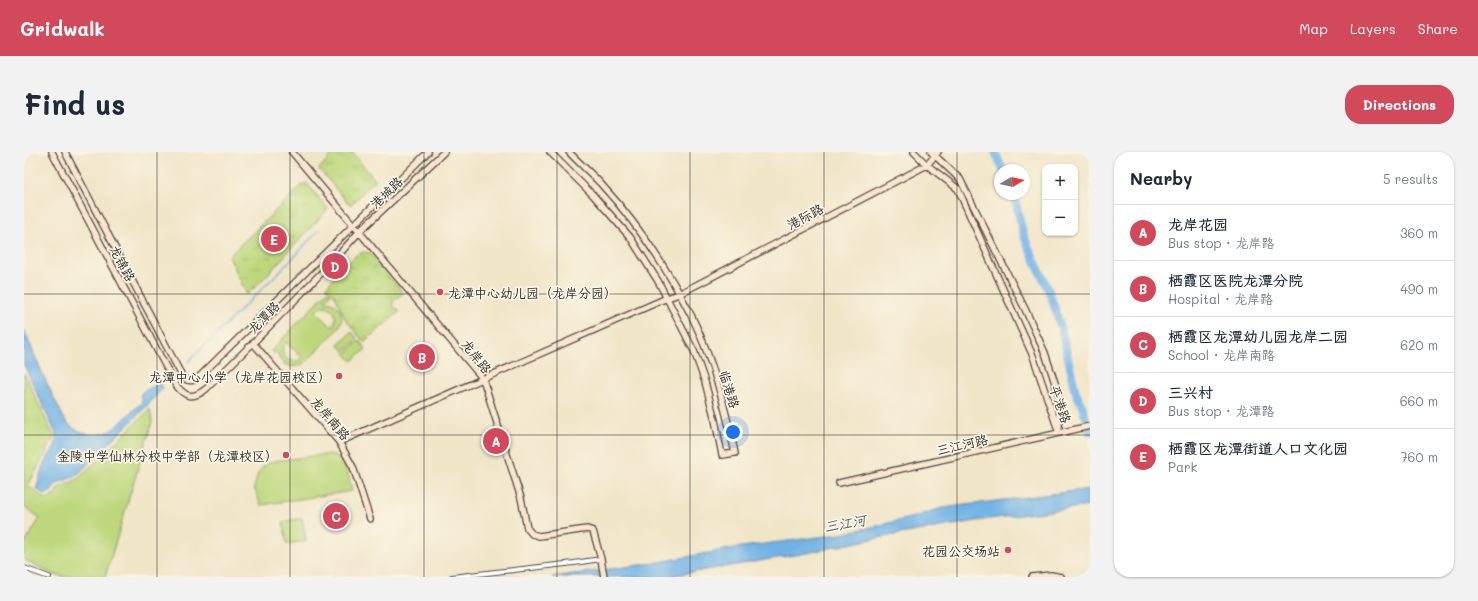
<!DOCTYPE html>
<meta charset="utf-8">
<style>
:root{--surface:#fff;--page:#f2f2f3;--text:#1f2937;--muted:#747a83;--line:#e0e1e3;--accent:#d1495b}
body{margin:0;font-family:Mali,"LXGW WenKai TC",sans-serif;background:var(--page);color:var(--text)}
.controls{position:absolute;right:12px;top:12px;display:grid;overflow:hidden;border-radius:8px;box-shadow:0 1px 3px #0004}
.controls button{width:36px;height:36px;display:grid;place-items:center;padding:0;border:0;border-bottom:1px solid var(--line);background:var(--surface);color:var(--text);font:20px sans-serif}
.compass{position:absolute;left:970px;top:12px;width:36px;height:36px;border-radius:50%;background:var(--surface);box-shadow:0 1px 3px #0004;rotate:81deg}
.you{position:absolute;left:709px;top:280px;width:14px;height:14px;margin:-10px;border:3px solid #fff;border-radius:50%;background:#1a73e8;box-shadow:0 0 0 6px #1a73e833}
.badge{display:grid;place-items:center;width:26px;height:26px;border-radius:50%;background:var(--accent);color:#fff;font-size:13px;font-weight:700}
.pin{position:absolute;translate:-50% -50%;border:2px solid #fff;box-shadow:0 1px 4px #0006}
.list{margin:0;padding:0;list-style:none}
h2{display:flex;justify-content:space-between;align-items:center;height:52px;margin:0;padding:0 16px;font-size:17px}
h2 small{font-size:13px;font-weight:400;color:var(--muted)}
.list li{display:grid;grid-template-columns:26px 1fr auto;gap:12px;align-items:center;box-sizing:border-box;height:56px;padding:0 16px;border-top:1px solid var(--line)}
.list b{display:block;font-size:15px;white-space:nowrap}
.list p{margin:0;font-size:13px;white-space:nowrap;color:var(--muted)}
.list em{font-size:13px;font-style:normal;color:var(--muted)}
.map{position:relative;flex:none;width:1066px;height:425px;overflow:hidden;border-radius:16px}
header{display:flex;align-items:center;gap:24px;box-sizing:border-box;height:56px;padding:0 20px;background:var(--accent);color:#fff}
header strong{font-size:19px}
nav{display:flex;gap:22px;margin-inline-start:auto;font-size:14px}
.intro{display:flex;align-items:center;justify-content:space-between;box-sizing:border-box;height:96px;padding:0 24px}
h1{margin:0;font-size:28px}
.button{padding:10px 18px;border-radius:16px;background:var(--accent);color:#fff;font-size:14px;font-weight:700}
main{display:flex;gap:24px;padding:0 24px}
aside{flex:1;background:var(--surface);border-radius:16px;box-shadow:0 1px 3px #0004}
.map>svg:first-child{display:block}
.grass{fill:#bdd77c;stroke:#748154;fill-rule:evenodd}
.park{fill:url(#park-tufts);stroke:#748154}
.water{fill:#71b2e6;stroke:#4e6e88}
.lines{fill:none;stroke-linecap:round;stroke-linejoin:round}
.stream{stroke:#71b2e6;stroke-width:1.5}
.river{stroke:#71b2e6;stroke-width:8}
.street-casing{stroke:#494743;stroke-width:6}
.secondary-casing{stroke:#494743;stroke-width:8}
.street{stroke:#fff;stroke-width:4}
.secondary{stroke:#fbe5cf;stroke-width:5.5}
.grid{fill:none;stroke:#2b2b2b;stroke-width:1;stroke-opacity:0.55}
.poi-dot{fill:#d1495b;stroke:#fcf5e5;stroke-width:1.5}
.labels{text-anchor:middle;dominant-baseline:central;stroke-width:3.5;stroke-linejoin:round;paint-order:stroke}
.street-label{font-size:13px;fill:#2b2b2b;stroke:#fcf5e5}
.poi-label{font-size:13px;fill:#2b2b2b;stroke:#fcf5e5;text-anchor:end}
.water-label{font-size:14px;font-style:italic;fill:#445a6c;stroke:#fcf5e5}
</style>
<header>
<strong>Gridwalk</strong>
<nav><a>Map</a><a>Layers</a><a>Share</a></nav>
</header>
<div class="intro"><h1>Find us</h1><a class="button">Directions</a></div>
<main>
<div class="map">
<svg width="1066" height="425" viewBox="0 0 1066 425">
<defs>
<pattern id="park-tufts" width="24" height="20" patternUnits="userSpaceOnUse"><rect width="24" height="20" fill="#bdd77c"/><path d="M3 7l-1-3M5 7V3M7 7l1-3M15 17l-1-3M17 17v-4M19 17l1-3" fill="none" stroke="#a3b96b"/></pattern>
</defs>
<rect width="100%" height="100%" fill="#fcf5e5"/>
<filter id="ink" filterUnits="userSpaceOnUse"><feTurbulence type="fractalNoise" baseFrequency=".025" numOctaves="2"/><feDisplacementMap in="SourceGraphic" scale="8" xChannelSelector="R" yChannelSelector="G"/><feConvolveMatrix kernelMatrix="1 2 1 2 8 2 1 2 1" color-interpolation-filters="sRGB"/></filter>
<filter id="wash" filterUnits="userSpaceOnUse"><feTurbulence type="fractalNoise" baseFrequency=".012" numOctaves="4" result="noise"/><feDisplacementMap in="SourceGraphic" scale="16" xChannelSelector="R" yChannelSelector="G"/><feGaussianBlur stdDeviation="0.9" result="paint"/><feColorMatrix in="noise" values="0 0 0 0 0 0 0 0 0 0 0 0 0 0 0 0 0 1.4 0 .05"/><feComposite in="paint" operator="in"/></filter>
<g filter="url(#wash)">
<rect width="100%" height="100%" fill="#f1e5c8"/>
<path class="grass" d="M304,139l3,3 -6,7c5,0 10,2 13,6 12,15 -7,29 -16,38 -9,9 -20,27 -35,20 -6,-2 -9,-8 -10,-14l-3,3 -3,-3zM300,154c11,2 15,12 8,21l-16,-16 3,-3zM262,190l16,15v1c-13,10 -26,-7 -16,-16z
M328,180l6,7 -14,12 -6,-7z
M335,189l7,8 -14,12 -7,-8z
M0,221l30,64 -26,49 17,13 10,-4 3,-7 20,-9 72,-70 2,13 -47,155h-37l-14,-2 -30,-16v-14l16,-27 -16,-12z
M306,302c16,2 19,24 22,37l-91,14 -7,-17 4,-15 6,-7 9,-5z
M278,366l4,23 -19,3 -4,-22z"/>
<path class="park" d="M310,0h18l23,28 -24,25 -4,-3 -28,-33z
M283,31l21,26 -61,66 -20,20 -18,-39 74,-72z
M339,100l7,1 33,40 -10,8v4l6,7 -35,30 -18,-22 -12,-26 -8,-7 29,-31z"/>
<path class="water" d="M0,178c10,23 19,46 30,68 4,7 7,15 11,22 9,13 30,18 45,11 12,-7 20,-20 32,-28v-4l-2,-3 2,-4 18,-9 3,5 -17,19 -70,69 -16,6 -5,3 -3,6 -7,4 -9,-6c3,-7 4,-14 6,-21 4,-13 16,-18 14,-34l-32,-69z
M1066,337v17l-108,14 -105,18 -70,15 -143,24h-112l102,-14 80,-15 107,-14 69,-16 32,-10z"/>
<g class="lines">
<path class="stream" d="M164,210l103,-102 28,-30"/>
<path class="river" d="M971,0l8,18
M990,42l6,27 5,18 24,52 12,36 15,66 7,15 7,25"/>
</g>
</g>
<g filter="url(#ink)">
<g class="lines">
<g class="street-casing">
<path id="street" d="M0,416l25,9
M428,425l122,-14 27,-4"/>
</g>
<g class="secondary-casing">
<path id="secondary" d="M28,0l123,232c10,13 17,16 31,5l47,-46 80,-82 27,-30 84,-79
M41,0l117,224c5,6 11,6 17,1l229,-225
M268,0l191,227 38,119 6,30 5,6 7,2 48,-7 6,2 8,28 3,18
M526,0l43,43 37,42 28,44 36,70 11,31 10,38 7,35 13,-2c-10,-46 -22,-93 -43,-136 -24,-47 -55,-94 -91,-133 -10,-11 -22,-21 -32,-32
M890,0l13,13 31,24 75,167 26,77
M907,0l29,27 65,130 20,44 14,42v32
M229,191l86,99 14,25 17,52
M315,290l328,-144 12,-4 248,-129 11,-13
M815,331l251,-57
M1008,425l19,-2 10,2"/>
</g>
<use href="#street" class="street"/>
<use href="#secondary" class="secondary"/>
</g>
</g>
<path class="grid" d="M133,0v425M266,0v425M400,0v425M533,0v425M666,0v425M800,0v425M933,0v425M0,142h1066M0,283h1066"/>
<g class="poi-dot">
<circle cx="416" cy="140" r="4"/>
<circle cx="315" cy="224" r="4"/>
<circle cx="262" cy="303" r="4"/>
<circle cx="984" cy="398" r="4"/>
</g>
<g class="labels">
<g class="street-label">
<text transform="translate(362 40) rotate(-44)">港城路</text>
<text transform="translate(781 64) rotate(-28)">港际路</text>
<text transform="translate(99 111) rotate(62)">龙锦路</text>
<text transform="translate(239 165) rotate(-46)">龙潭路</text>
<text transform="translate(453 204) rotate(52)">龙岸路</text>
<text transform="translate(706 237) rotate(73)">临港路</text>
<text transform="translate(1037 252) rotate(71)">平港路</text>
<text transform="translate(307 266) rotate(50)">龙岸南路</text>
<text transform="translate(938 292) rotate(-13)">三江河路</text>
</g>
<g class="poi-label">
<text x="424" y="140" text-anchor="start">龙潭中心幼儿园（龙岸分园）</text>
<text x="307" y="224">龙潭中心小学（龙岸花园校区）</text>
<text x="254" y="303">金陵中学仙林分校中学部（龙潭校区）</text>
<text x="976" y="398">花园公交场站</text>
</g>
<g class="water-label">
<text transform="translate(821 371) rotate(-10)">三江河</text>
</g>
</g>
</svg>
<div class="controls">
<button>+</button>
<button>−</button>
</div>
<svg class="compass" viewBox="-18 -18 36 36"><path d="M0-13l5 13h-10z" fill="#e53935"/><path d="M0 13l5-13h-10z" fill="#747a83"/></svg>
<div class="you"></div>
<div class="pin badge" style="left:472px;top:289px">A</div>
<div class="pin badge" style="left:398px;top:205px">B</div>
<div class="pin badge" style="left:312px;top:364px">C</div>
<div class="pin badge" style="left:311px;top:114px">D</div>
<div class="pin badge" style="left:250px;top:87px">E</div>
</div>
<aside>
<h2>Nearby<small>5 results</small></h2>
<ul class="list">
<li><span class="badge">A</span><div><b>龙岸花园</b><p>Bus stop · 龙岸路</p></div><em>360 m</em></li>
<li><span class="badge">B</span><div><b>栖霞区医院龙潭分院</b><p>Hospital · 龙岸路</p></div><em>490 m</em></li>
<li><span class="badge">C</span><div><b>栖霞区龙潭幼儿园龙岸二园</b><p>School · 龙岸南路</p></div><em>620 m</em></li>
<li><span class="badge">D</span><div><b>三兴村</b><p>Bus stop · 龙潭路</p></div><em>660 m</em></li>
<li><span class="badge">E</span><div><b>栖霞区龙潭街道人口文化园</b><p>Park</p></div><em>760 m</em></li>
</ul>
</aside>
</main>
